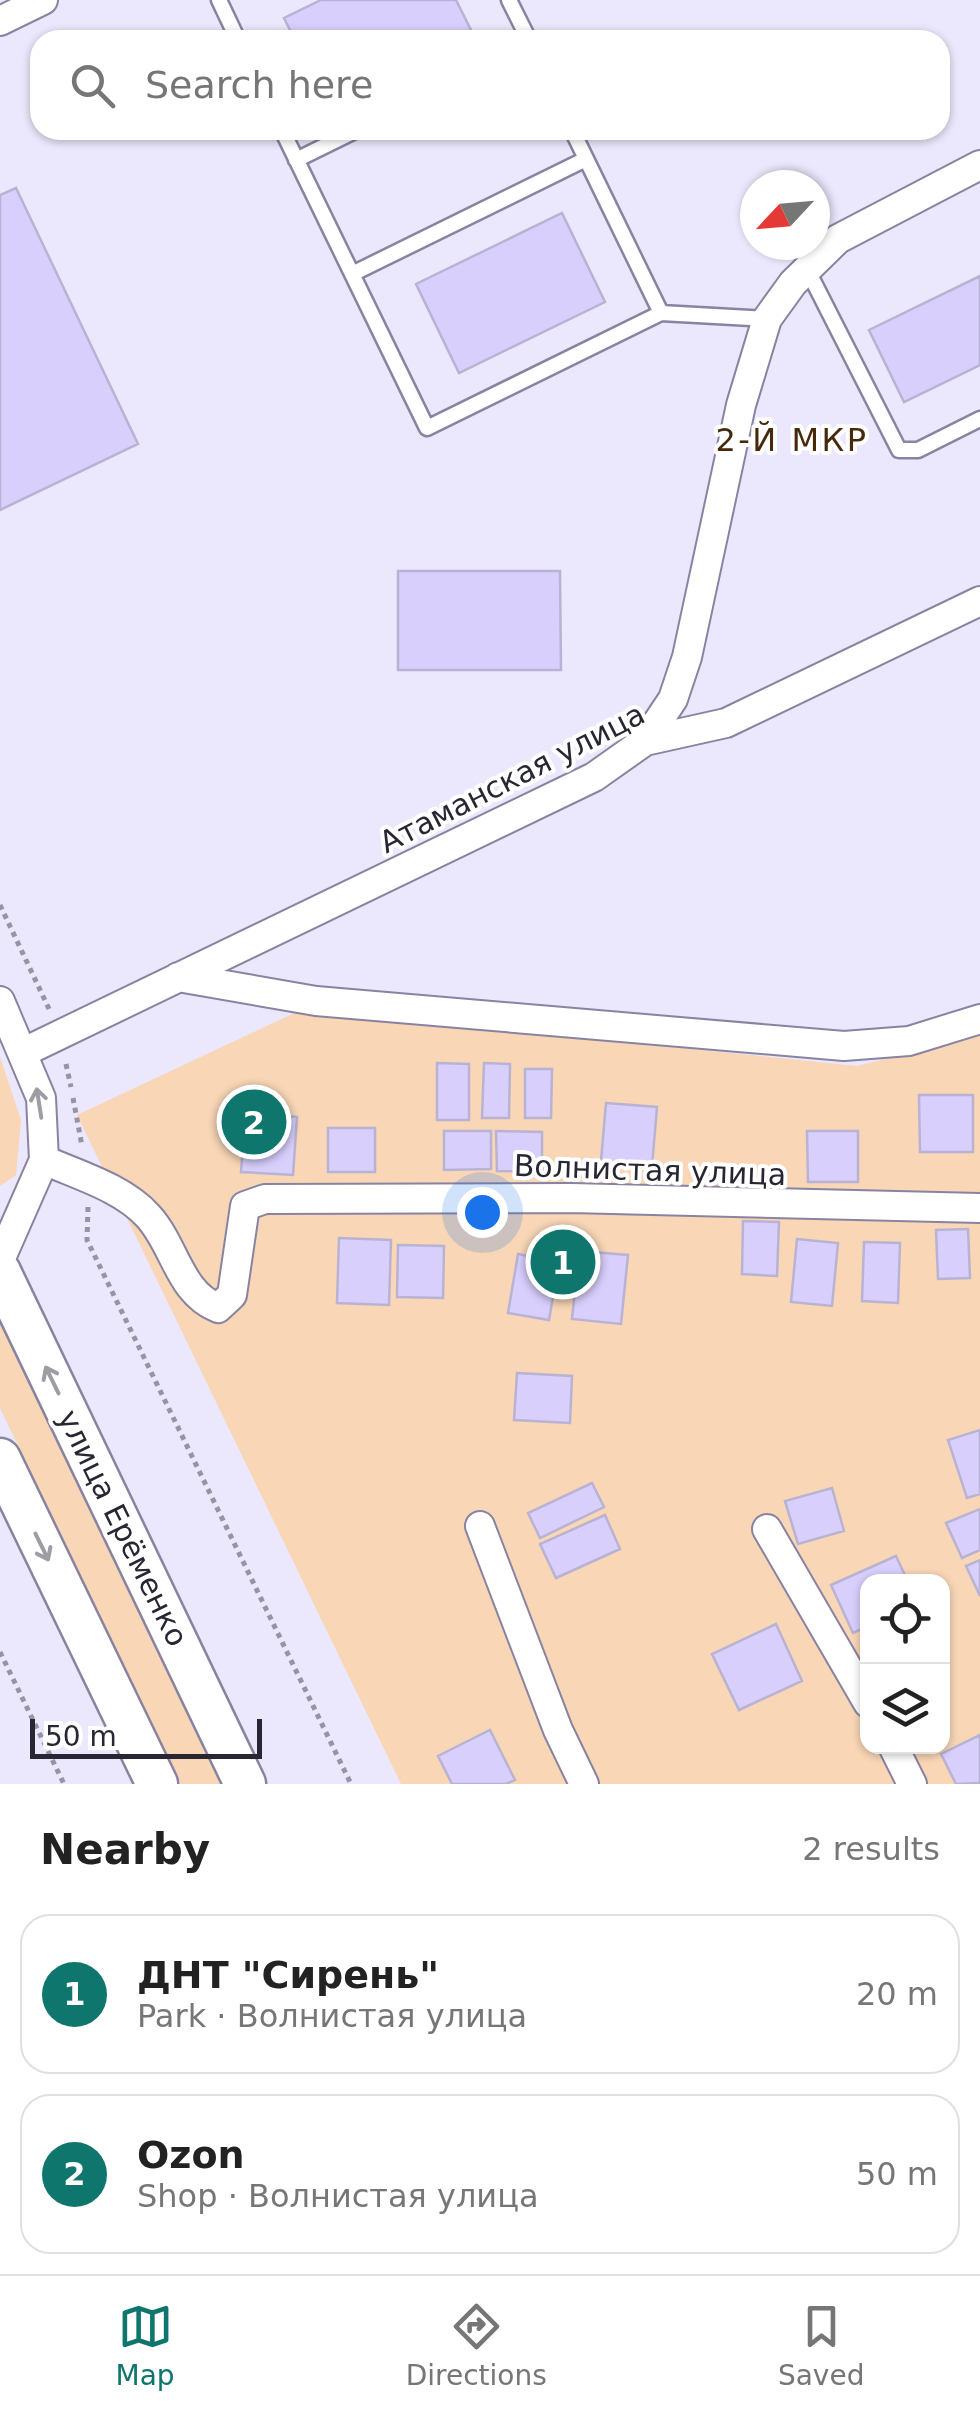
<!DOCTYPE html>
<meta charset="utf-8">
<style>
:root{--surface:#fff;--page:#f6f6f6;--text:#222;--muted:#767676;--line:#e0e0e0;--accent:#0f766e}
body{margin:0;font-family:"DejaVu Sans",sans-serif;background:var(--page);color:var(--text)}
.controls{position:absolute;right:30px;bottom:30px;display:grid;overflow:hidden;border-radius:20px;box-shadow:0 2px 8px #0004}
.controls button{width:90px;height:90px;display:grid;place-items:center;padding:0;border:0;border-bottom:2px solid var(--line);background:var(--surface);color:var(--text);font:50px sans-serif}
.compass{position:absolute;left:740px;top:170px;width:90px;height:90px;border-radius:50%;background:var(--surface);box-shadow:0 2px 8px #0004;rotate:244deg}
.scale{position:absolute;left:30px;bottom:25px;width:232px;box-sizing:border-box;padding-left:10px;border:5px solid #292633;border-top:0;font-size:28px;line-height:35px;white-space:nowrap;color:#292633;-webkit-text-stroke:8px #fff;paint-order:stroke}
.you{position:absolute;left:482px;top:1212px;width:35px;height:35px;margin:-25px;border:8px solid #fff;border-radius:50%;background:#1a73e8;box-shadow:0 0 0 15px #1a73e833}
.badge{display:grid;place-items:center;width:65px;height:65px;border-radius:50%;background:var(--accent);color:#fff;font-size:32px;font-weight:700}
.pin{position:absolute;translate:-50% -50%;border:5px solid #fff;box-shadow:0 2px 10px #0006}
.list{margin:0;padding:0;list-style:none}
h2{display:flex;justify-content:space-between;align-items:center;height:130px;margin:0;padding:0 40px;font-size:42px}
h2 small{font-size:32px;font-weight:400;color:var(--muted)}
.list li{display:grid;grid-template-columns:65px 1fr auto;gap:30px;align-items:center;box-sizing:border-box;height:160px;margin:0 20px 20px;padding:0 20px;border:2px solid var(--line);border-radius:30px}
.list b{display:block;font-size:38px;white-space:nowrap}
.list p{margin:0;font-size:32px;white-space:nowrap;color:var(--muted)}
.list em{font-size:32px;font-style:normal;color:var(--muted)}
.icon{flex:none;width:55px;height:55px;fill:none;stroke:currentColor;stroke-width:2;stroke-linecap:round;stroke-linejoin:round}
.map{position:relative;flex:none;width:980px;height:1784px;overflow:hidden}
.search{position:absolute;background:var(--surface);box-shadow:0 2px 8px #0004;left:30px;right:30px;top:30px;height:110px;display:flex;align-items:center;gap:25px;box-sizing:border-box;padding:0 35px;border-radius:30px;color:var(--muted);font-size:38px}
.sheet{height:490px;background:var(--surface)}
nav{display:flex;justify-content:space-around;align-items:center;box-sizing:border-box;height:140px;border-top:2px solid var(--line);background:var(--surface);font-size:28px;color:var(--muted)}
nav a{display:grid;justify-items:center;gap:5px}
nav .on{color:var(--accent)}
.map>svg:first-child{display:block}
.green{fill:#f8d6b6;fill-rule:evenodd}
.building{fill:#d8cffd;stroke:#b9b3d3;stroke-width:2.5}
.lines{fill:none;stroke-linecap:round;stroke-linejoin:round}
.lane-casing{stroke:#8983a2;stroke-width:19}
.street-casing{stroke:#8983a2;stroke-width:32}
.secondary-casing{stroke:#8983a2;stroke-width:45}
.path{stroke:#9793a5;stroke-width:5;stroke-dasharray:5 5;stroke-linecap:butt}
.lane{stroke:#fff;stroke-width:14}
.street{stroke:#fff;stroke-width:28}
.secondary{stroke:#fff;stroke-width:40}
.oneway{stroke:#9f9da3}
.labels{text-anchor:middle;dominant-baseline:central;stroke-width:8;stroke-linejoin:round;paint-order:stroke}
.street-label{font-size:30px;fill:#292633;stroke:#fff}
.neighbourhood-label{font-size:32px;letter-spacing:2.5px;fill:#45290a;stroke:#fff}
</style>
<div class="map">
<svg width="980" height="1784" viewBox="0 0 980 1784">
<rect width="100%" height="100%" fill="#ebe7fc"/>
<path class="green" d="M303,1009l554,57 123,-31v749h-579l-324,-669zM868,1582h74v164h-74z
M0,1057l21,63 -5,55 -16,11z
M0,1316l224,468h-43l-181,-376z"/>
<path class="building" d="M321,0h135l18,36 -9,4h-170l-11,-22z
M16,188l122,256 -138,66v-315z
M562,213l43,89 -146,71 -43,-89z
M980,276v89l-76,37 -35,-72z
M398,571h162l1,99h-163z
M437,1063l32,1v56h-32z
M484,1063l26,1 -1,54h-27z
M525,1069h27l-1,49h-26z
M919,1095h54v57h-53z
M606,1103l51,4 -5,59 -51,-5z
M245,1113l52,4 -4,58 -52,-3z
M328,1128h47v44h-47z
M444,1131h47v38l-47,1z
M496,1131l46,1v40l-45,-1z
M807,1131h51v51h-50z
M743,1221l36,1 -2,54 -35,-2z
M968,1229l2,49 -32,1 -2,-49z
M339,1238l52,2 -2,65 -52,-2z
M797,1239l41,4 -6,63 -41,-4z
M864,1242l36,1 -2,60 -36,-2z
M398,1245l46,1 -1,52 -46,-1z
M579,1251l49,4 -7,69 -49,-5z
M518,1254l41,8 -10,58 -41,-7z
M517,1373l55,3 -2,47 -56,-3z
M980,1430v64l-13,4 -19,-58z
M592,1483l12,24 -64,31 -12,-25z
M832,1488l12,43 -46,13 -13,-43z
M980,1509v41l-18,8 -16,-35z
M605,1515l15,34 -64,29 -16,-34z
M896,1556l12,26h-40v44l-15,7 -22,-48z
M980,1560v36l-14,-30z
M776,1624l26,57 -63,29 -27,-56z
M490,1730l25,50 -9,4h-54l-14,-28z
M980,1735v48l-24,1 -15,-30z"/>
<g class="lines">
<g class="lane-casing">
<path id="lane" d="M219,0l19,40
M509,0l20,40
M282,130l145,298 234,-115 -89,-183
M296,160l61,-30
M807,269l92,181h19l62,-31
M352,274l234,-115
M661,313l106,6"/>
</g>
<g class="street-casing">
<path id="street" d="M0,21l43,-21
M645,741l28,-42 14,-42 54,-252 26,-86 26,-36 45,-44 142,-74
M178,977l138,24 528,45 65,-5 71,-22
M0,1001l41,97 3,62 -44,100
M24,1052l570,-275 51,-36 81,-18 254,-122
M44,1160c34,15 79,28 104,56 27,29 31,77 70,92l14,-13 13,-89 20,-7 306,-1 409,10
M480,1526l78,204 26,54
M767,1529l101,174
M893,1746l19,38"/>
</g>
<g class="secondary-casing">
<path id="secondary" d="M0,1272l245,512
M0,1459l157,325"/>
</g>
<path class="path" d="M0,905l50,106
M66,1064l5,23
M73,1098l9,48
M88,1207l-1,33 264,544
M0,1652l64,132"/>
<use href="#lane" class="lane"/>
<use href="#street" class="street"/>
<use href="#secondary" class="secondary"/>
</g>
<defs><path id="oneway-shaft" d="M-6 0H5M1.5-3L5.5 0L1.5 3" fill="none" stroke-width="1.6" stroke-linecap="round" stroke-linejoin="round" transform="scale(2.5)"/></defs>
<g class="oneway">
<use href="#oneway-shaft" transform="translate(39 1103) rotate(-99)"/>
<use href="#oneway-shaft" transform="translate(52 1380) rotate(-116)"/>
<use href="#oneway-shaft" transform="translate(42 1547) rotate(64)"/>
</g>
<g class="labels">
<g class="street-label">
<text transform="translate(512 778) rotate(-27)">Атаманская улица</text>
<text transform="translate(650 1170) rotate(2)">Волнистая улица</text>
<text transform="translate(123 1528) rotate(64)">улица Ерёменко</text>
</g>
<g class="neighbourhood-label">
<text x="792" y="440">2-Й МКР</text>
</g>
</g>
</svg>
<div class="controls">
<button><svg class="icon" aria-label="locate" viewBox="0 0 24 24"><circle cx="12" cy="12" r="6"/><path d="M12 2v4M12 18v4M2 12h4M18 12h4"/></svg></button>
<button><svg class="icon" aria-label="layers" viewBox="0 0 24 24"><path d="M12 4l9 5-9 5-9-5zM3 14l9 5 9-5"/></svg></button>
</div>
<svg class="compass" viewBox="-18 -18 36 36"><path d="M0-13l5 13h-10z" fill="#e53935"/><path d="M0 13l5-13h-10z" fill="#767676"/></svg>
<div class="scale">50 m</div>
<div class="you"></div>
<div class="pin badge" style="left:563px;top:1262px">1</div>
<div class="pin badge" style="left:254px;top:1122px">2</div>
<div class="search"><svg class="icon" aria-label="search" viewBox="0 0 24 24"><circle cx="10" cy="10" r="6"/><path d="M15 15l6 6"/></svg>Search here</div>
</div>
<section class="sheet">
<h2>Nearby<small>2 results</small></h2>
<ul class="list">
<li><span class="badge">1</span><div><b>ДНТ &quot;Сирень&quot;</b><p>Park · Волнистая улица</p></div><em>20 m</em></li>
<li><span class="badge">2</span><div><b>Ozon</b><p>Shop · Волнистая улица</p></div><em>50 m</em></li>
</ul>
</section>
<nav>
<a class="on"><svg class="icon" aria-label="map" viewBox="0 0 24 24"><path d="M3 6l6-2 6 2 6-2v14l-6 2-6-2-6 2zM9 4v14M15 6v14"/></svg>Map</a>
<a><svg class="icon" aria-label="directions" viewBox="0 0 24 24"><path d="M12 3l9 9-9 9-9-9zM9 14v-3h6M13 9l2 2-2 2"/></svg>Directions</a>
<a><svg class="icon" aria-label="saved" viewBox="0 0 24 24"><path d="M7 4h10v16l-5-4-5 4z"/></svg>Saved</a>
</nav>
